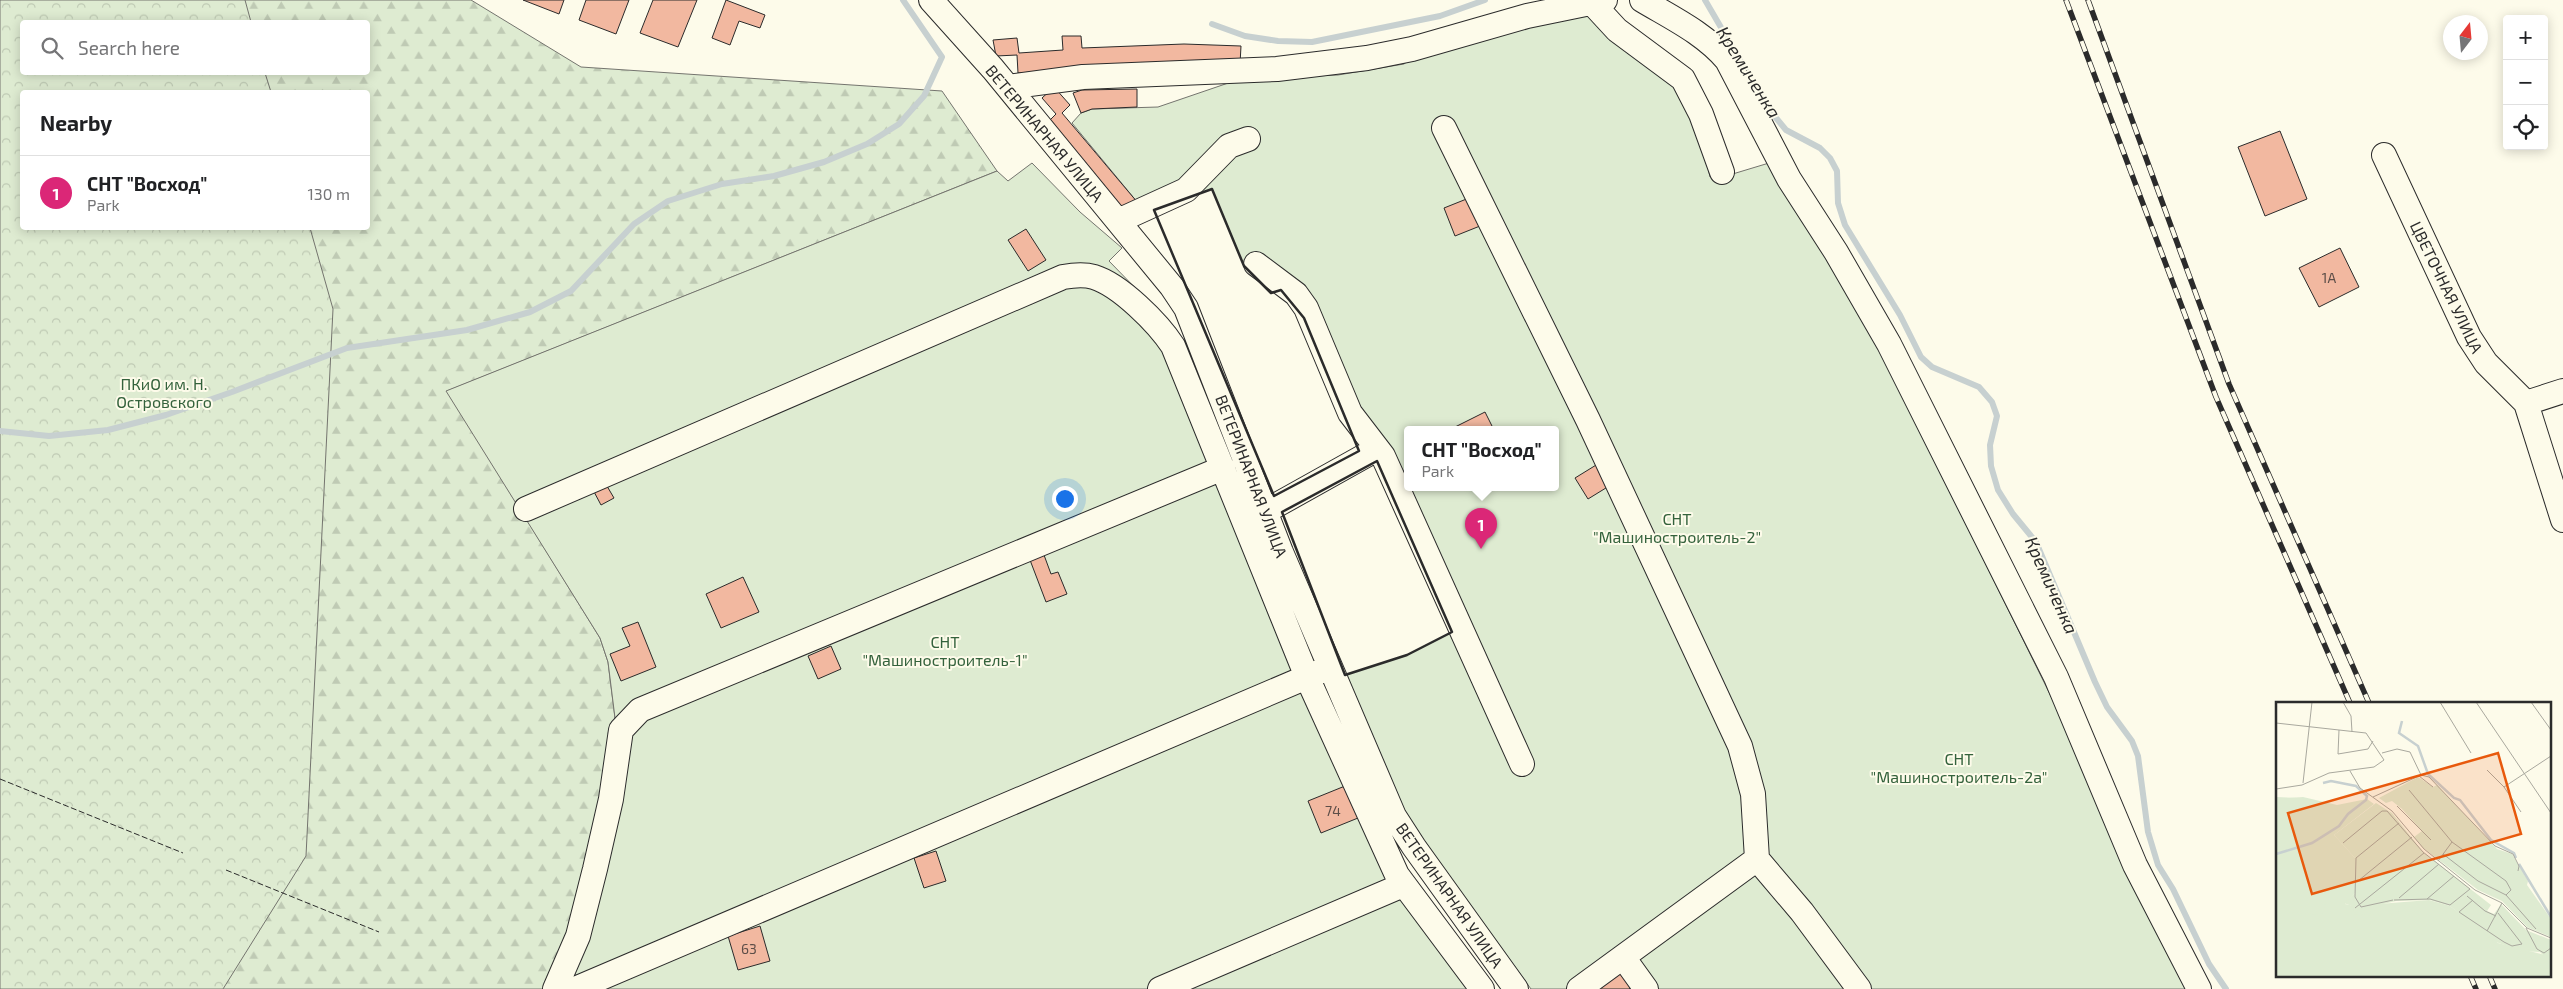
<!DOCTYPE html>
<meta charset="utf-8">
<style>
:root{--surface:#fff;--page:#f2f2f2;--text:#202124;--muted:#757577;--line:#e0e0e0;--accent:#db2777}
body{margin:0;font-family:"Exo 2",sans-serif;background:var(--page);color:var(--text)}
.controls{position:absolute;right:15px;top:15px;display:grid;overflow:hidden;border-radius:5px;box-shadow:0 2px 12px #0003}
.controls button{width:45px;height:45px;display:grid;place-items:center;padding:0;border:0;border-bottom:1px solid var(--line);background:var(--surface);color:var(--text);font:25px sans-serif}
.compass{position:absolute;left:2443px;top:15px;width:45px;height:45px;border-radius:50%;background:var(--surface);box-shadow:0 2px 12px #0003;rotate:16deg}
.you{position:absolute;left:1064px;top:498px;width:18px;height:18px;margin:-12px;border:4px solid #fff;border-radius:50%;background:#1a73e8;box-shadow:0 0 0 8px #1a73e833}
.badge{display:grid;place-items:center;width:32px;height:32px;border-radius:50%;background:var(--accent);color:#fff;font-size:16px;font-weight:700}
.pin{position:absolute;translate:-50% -41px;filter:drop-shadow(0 1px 2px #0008)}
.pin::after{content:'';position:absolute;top:26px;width:18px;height:15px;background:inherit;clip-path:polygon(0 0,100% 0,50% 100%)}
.popup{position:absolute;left:1404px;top:426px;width:155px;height:65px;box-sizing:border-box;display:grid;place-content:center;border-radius:5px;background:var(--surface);filter:drop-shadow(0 1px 4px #0005);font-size:16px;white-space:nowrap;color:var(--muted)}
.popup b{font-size:19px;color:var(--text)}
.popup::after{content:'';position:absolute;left:50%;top:100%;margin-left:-10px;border:10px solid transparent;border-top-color:var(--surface)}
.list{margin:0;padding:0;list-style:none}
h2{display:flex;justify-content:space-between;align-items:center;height:65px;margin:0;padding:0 20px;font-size:21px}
h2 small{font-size:16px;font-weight:400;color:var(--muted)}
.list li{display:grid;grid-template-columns:32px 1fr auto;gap:15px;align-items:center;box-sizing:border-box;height:75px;padding:0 20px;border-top:1px solid var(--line)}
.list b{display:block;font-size:19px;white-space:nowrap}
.list p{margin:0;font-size:16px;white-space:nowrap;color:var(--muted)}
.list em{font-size:16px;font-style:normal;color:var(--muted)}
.icon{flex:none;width:28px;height:28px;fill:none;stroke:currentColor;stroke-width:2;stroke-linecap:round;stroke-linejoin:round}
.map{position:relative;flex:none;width:2563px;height:989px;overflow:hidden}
.search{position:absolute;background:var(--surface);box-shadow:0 2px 12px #0003;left:20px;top:20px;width:350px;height:55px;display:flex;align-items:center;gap:12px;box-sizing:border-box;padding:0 18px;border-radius:5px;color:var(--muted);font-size:19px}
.panel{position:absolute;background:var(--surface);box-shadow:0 2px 12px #0003;left:20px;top:90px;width:350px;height:140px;border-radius:5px}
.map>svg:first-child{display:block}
.forest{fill:url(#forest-firs);stroke:#74746e;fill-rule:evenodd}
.park{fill:url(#park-crowns);stroke:#74746e}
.garden{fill:#deebd1;stroke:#74746e;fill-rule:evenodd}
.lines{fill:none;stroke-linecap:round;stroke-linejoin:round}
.stream{stroke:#c7d0d0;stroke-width:6}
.building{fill:#f2b8a0;stroke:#2b2b2b}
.minor-casing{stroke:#2b2b2b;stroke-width:26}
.minor{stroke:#fdfbea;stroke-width:24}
.rail-casing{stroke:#2b2b2b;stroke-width:5.5}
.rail{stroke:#fdfbea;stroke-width:4;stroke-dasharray:11;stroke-linecap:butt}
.fence{stroke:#2b2b2b;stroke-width:1;stroke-dasharray:6 2.5;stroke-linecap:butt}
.wall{stroke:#2b2b2b;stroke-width:2.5}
.labels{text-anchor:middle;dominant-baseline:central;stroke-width:4;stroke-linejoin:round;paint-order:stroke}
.number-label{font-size:14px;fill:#5d4e48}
.street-label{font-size:16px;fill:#2b2b2b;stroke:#fdfbea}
.park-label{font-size:16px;fill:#34623c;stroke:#fdfbea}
.water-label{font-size:18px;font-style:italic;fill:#2b2b2b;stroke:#fdfbea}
.inset-river{fill:none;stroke:#c7d0d0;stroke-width:2.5}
.inset-road{fill:none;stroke:#a9a89e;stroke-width:1}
.view{fill:#e8590c;fill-opacity:0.15;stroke:#e8590c;stroke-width:2.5}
.inset-edge{fill:none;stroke:#2b2b2b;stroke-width:2.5}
</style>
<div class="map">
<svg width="2563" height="989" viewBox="0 0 2563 989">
<defs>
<pattern id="forest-firs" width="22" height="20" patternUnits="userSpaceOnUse" patternTransform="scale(1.25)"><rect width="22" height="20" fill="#deebd1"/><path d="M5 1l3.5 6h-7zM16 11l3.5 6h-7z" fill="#bfcab4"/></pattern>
<pattern id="park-crowns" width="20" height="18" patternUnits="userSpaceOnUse" patternTransform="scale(1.25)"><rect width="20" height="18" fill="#deebd1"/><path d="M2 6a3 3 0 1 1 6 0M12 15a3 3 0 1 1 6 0" fill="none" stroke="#bfcab4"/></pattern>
</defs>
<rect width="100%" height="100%" fill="#fdfbea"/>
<path class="forest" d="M0,0h471l110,67 361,24 55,80 -550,220 153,247 8,24 7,56 -11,77 -36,143 -21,51h-547zM22,22h346v50h-346zM22,92h346v136h-346z"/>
<path class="park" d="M0,0h245l6,22h-229v50l243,1 6,19h-249v136h288l23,81 -27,547 -83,133h-223z"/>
<path class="garden" d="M1587,12l17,22 32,24 38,19 29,66 7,34 16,-1 43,-13 81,130 78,154 148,300 112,242h-657l-124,-171 -62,-143 62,-20 45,-23 -75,-171 -18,-10 -55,-133 -23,-27 -10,2 -27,-27 -32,-77 -58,21 -16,-7 -66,-80 9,-10 11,-4 66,-2 82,-28 98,-4 66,-11 10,-8zM1407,430h148v58h-148z
M1032,163l48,49 42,36 -13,13 70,72 138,345 87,194 90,117h-947l21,-51 36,-143 11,-77 -7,-56 -8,-24 -154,-247 551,-220 11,10z"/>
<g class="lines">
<path class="stream" d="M1705,0l63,108 18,22 34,18 10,10 7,13 1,32 7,22 55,90 21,42 11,10 47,20 13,15 5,14 -7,29 1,21 7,24 15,24 23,28 59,140 12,25 25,34 6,15 10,76 10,33 15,24 36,75 17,25
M1212,24l33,12 33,5 34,1 128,-26 45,-16
M0,431l49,5 59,-6 58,-15 66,-23 115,-44 120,-18 63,-18 41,-21 63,-67 34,-23 54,-17 52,-8 50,-14 43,-18 32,-20 25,-28 18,-39 -39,-57"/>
</g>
<path class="building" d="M523,0h41l-5,14z
M586,0h43l-13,34 -37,-14z
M653,0h44l-19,47 -38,-14z
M726,0l39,15 -5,13 -21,-7 -9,24 -18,-7z
M1062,36h19l1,12 102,-4 57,2 -1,18 -102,1 -120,8 -1,-18 -21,1 -3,-16 24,-2 2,15 44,-3z
M1054,87l16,18 -8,8 76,90 -15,10 -75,-91 8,-8 -14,-16z
M1137,89v18l-45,2 -11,4 -8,-20 9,-3z
M2280,131l27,68 -42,17 -27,-69z
M1474,196l11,28 -30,12 -11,-28z
M1026,229l20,31 -18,11 -20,-31z
M2340,248l19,39 -40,20 -20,-39z
M1485,412l9,18h-45z
M1601,462l13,21 -26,16 -13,-21z
M604,481l10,17 -13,7 -9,-17z
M1044,555l7,19 7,-2 9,22 -21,8 -16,-42z
M743,577l16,35 -38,16 -15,-34z
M638,622l18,45 -35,14 -11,-27 20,-8 -8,-18z
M831,646l10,23 -23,10 -10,-23z
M1345,786l13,32 -37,15 -13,-32z
M936,851l10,30 -22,7 -10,-30z
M760,926l10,35 -32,9 -10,-34z
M1620,967l13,19 -4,3h-30z"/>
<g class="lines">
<g class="minor-casing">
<path id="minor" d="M931,0l62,69 179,218 14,21 95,244 113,264 20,31 102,142
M1642,0c30,18 62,33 85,60l62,119 47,73 53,92 167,333 79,188 64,124
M1593,4l24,26 66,49 18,35 21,58
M1008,87l75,-10 194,-8 90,-11 45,-9 115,-33 78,-16
M1444,128l144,292 152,326 13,48 4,65
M2384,155l85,182 17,26 40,40 37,117
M1118,221l68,-31 43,-44 19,-7
M1256,264l40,30 10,14 44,105 33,43 139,308
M2526,403l37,-12
M526,509l537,-232c11,-2 21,-3 31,0 26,8 64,46 79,69l134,331 90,198 85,114
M1266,511l111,-62
M1623,957l23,32
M555,989l23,-53 17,-67 16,-70 10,-69 19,-20 583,-242
M575,989l746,-318
M1160,989l243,-104
M1579,989l178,-130 45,53 57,77"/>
</g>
<use href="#minor" class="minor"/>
<g class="rail-casing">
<path id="rail" d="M2066,0l150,397 134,306
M2088,0l141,384 140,319
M2470,975l6,14
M2489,975l6,14"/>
</g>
<use href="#rail" class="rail"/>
<path class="fence" d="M0,779l183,74
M226,870l153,62"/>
<path class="wall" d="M1212,189l32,77 27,27 10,-3 23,28 55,133 -85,45 -120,-286z
M1377,461l75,171 -45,23 -62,20 -63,-163z"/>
</g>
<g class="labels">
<g class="number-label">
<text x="2329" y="277">1А</text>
<text x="1333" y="810">74</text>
<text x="749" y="948">63</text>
</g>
<g class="street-label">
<text transform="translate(1045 133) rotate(50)">ВЕТЕРИНАРНАЯ УЛИЦА</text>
<text transform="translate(2447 287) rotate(64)">ЦВЕТОЧНАЯ УЛИЦА</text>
<text transform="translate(1252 476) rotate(69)">ВЕТЕРИНАРНАЯ УЛИЦА</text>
<text transform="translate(1450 895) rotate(55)">ВЕТЕРИНАРНАЯ УЛИЦА</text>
</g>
<g class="park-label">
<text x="164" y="383">ПКиО им. Н.<tspan x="164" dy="18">Островского</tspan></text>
<text x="1677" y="518">СНТ<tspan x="1677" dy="18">"Машиностроитель-2"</tspan></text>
<text x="945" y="641">СНТ<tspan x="945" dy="18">"Машиностроитель-1"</tspan></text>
<text x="1959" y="758">СНТ<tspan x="1959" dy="18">"Машиностроитель-2а"</tspan></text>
</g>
<g class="water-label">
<text transform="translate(1749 72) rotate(58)">Кремиченка</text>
<text transform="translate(2052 585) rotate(66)">Кремиченка</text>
</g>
</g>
<g transform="translate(2276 702)">
<rect width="275" height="275" fill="#fdfbea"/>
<path d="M27,95l34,8 30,-6 7,5 -40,31 21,23v35l-10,11 9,2 75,-6 21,6 48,37 47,12 6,8v14h-275v-178z" fill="#deebd1"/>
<path d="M0,95l26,1 21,33 10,45 -11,39 -46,-4z" fill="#deebd1"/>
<path d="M142,75l15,10 4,-2 60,64 15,5 16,27 -1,4 24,34v18l-24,-10 -25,-26 -24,-11 -56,-43 -8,-10 8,-6 -20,-22 -10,-8 -6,2 -7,-5zM100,101l16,10 31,39 68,53 -4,6 7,3 7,-10 25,26 25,10v23l-11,-11 -18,-1 -29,-10 -43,-35 -20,-6 -34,1 -13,3v10l-30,1 1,-8 -10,-4 11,-10v-35l-21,-23z" fill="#deebd1"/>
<path class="inset-river" d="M126,19l-3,12 19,13 10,28 26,24 6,2 31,40 23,13 2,5M0,152l36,-11 27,-17 9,-12 18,-14 1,-4 -11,-10 -25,-5 -8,2M243,162l32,53"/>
<path class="inset-road" d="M67,0l8,14 1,16M164,0l31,51M200,0l75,111M255,0l20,28M0,21l90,10 18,27 -10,7 -45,6 -27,12 -26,4M63,28l-1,24 30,-5 5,-8M106,51l15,-4 13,3 11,23M211,68l17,17 17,25M74,69l10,17 32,23 32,38 51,41 27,13 25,25 24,10M143,74l14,11M27,81l9,-81M228,85l47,-31M133,88l43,52M97,95l48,-22 8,2 66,69 18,8 6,12 -1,5M121,104l34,34M67,141l39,-32h5l36,41 47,37 -20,16 -20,-6 -36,1M167,152l35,27 28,14 30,34M162,159l14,-19 54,39 5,9 -5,5M82,179l54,-44M191,194l18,15 11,5M123,196l40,-34M151,197l27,-23M117,198l-32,7 -6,-10 1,-39 43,-35M197,198l-14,12 45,30 8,4 10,-2 -24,-31M79,206l69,-55M250,226l11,21 7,4 7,-5M211,229l15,-28"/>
<path class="view" d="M222,51l23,81 -209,60 -24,-81z"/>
<rect width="275" height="275" class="inset-edge"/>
</g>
</svg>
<div class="controls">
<button>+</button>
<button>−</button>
<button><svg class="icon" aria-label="locate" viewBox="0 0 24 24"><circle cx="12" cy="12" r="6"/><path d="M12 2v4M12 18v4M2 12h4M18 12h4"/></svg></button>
</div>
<svg class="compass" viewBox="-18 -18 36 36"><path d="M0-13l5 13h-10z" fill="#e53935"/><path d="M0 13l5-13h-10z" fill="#757577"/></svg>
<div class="you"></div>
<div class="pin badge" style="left:1481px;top:549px">1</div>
<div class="popup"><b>СНТ &quot;Восход&quot;</b>Park</div>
<div class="search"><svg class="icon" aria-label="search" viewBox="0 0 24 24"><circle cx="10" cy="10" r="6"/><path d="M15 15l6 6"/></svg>Search here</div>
<section class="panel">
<h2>Nearby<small></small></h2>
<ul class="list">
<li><span class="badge">1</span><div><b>СНТ &quot;Восход&quot;</b><p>Park</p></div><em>130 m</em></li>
</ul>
</section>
</div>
